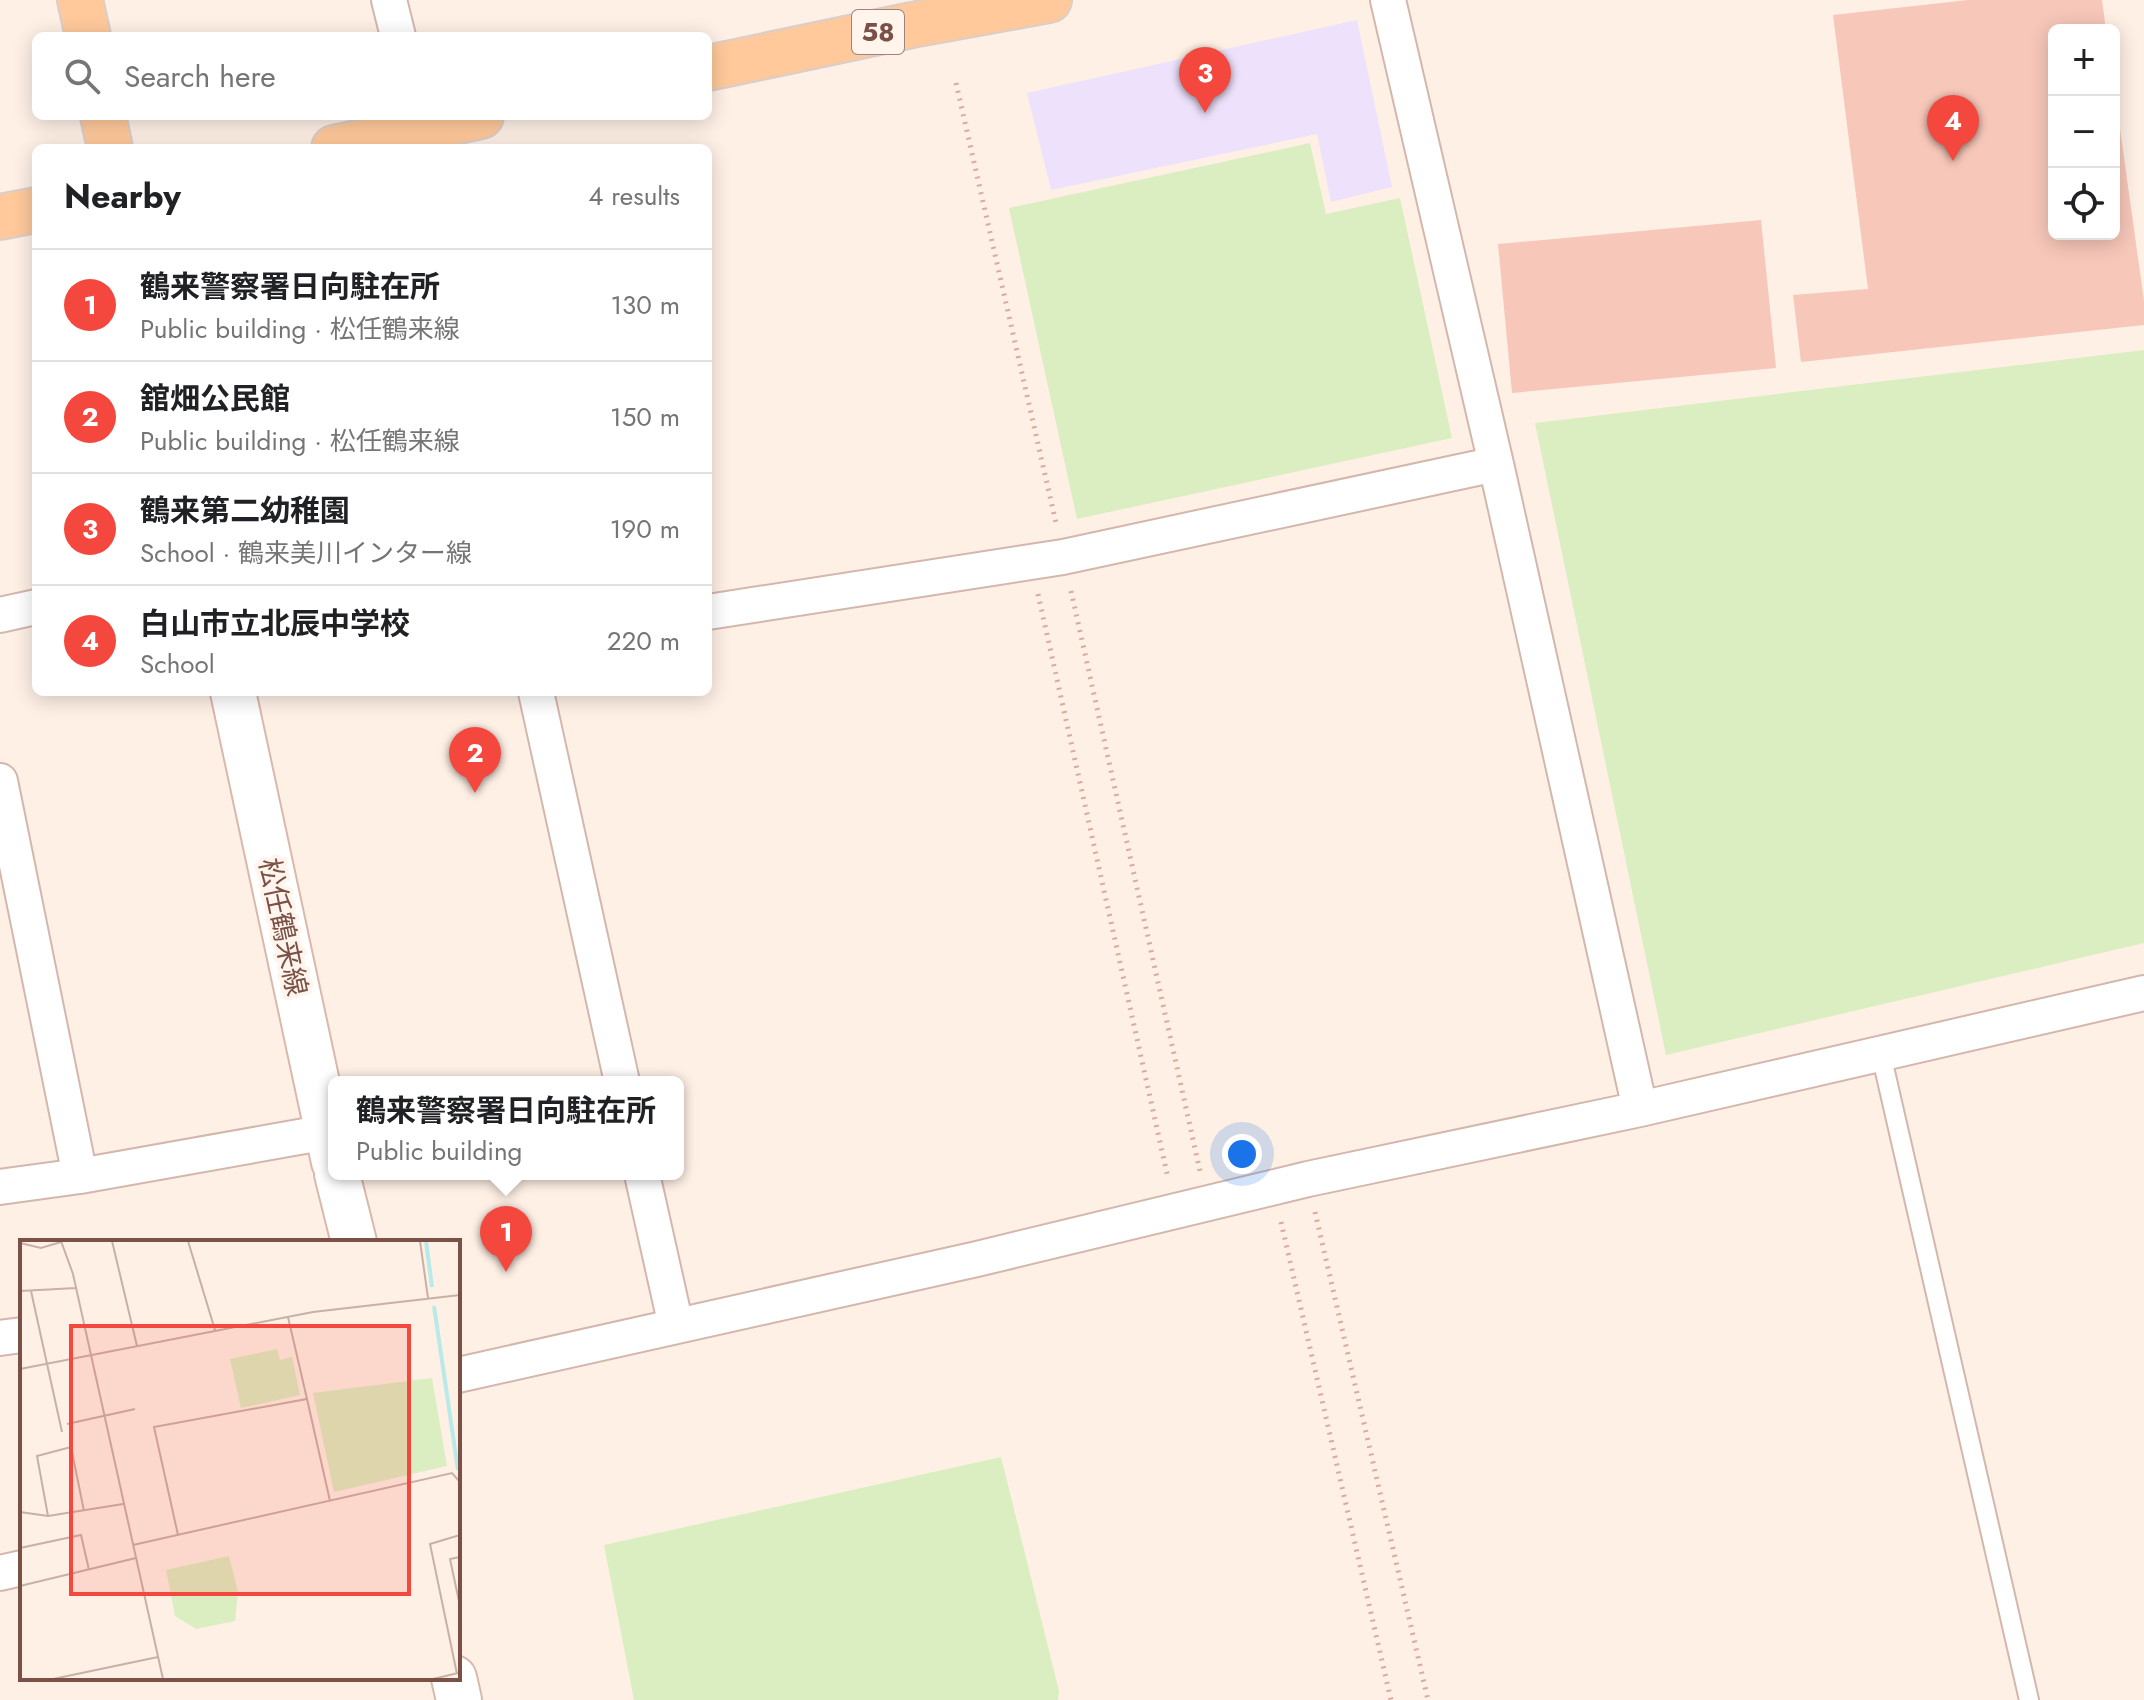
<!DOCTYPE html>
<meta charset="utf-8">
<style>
:root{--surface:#fff;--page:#f2f2f2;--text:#202124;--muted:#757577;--line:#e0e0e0;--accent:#f4473e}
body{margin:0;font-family:Jost,"Noto Sans JP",sans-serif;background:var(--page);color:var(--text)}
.controls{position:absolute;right:24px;top:24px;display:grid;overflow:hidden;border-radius:12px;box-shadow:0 4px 20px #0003}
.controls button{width:72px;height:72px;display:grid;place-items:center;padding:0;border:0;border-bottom:2px solid var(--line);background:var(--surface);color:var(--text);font:40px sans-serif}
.you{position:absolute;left:1242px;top:1154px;width:28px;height:28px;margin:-20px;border:6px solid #fff;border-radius:50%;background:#1a73e8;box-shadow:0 0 0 12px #1a73e833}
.badge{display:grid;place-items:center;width:52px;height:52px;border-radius:50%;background:var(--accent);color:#fff;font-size:26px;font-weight:700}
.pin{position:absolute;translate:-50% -66px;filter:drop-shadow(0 2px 4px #0008)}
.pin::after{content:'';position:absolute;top:42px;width:28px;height:24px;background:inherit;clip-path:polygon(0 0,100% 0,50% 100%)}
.popup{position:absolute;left:328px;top:1076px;width:356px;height:104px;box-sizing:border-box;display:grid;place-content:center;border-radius:12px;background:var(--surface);filter:drop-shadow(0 2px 6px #0005);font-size:26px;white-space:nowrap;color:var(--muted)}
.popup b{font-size:30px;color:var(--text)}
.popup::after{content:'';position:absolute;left:50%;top:100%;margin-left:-16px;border:16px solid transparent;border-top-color:var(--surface)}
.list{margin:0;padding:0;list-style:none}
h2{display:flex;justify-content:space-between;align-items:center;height:104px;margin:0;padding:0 32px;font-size:34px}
h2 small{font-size:26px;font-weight:400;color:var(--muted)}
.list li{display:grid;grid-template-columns:52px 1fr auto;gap:24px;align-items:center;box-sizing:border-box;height:112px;padding:0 32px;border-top:2px solid var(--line)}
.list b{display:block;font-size:30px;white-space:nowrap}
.list p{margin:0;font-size:26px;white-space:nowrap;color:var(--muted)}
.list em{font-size:26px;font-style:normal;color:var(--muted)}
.icon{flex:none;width:44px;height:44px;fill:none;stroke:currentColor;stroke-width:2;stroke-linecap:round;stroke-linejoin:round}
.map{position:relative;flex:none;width:2144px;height:1700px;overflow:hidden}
.search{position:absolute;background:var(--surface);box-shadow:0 4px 20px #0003;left:32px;top:32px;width:680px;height:88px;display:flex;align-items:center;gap:20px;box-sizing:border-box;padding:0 28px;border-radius:12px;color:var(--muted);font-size:30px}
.panel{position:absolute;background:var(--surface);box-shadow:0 4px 20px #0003;left:32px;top:144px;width:680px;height:552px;border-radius:12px}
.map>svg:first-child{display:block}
.education{fill:#ede1fb}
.green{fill:#dbeec1}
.building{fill:#f7c7b9}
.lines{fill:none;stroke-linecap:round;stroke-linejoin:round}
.lane-casing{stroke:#d4b7ac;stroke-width:22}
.street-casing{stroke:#d4b7ac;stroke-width:38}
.secondary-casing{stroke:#dab8ab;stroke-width:48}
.primary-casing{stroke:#dacecb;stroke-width:48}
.path{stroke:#dcaa9c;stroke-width:5;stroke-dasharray:2 6;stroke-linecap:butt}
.lane{stroke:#fff;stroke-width:18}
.street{stroke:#fff;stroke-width:34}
.secondary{stroke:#fff;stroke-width:44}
.primary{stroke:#ffc99b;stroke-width:44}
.labels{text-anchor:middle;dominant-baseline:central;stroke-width:8;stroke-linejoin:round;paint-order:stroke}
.shield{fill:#fff5ed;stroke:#a28279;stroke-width:2}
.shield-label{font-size:26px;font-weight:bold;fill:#7a5047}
.street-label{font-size:28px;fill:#7a5047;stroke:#fff5ed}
.inset-river{fill:none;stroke:#b7eae9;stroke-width:4}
.inset-road{fill:none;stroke:#c9b0a6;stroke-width:2}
.view{fill:#f4473e;fill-opacity:0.15;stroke:#f4473e;stroke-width:4}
.inset-edge{fill:none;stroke:#7a5047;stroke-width:4}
</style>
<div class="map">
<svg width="2144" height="1700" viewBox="0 0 2144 1700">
<rect width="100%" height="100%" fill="#fef0e5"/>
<path class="education" d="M1357,20l35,167 -61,15 -14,-68 -266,56 -24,-97z"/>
<path class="green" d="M1310,143l16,71 74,-16 52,240 -375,81 -68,-311z
M2144,350v593l-478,112 -131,-632z
M1001,1457l58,234 -1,9h-424l-30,-155z"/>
<path class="building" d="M1968,0h134l4,30h-52v204h60v-134h2l28,201v24l-343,37 -8,-67 75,-6 -35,-274z
M1761,220l15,148 -264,25 -14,-149z"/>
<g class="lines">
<g class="lane-casing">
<path id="lane" d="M1881,1054l148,646"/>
</g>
<g class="street-casing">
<path id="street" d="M389,0l9,36
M1388,0l108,464
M708,612l355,-55 433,-93 144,645
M0,615l36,-8
M536,692l86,390
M0,781l80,395
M642,1174l34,152
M0,1187l80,-11 247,-44
M0,1338l22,-3
M458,1375l519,-116 331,-80 332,-70 504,-116
M0,1573l22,-5"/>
</g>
<g class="secondary-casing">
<path id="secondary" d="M233,692l101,470
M337,1174l17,68
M454,1678l5,22"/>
</g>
<g class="primary-casing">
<path id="primary" d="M80,0l8,36
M708,68l204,-43 137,-25
M103,116l7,32
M334,148l147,-32
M0,217l36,-7"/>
</g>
<path class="path" d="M956,83l100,440
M1071,591l129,580
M1038,594l130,584
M1315,1212l113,488
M1281,1222l110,478"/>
<use href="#lane" class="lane"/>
<use href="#street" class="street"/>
<use href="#secondary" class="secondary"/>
<use href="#primary" class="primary"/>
</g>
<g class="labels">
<rect class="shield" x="852" y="10" width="52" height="44" rx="6"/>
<g class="shield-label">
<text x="878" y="32">58</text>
</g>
<g class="street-label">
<text transform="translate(283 927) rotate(78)">松任鶴来線</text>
</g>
</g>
<g transform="translate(20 1240)">
<rect width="440" height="440" fill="#fef0e5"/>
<path d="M257,109l3,11 12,-3 8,38 -59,13 -11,-49zM412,138l15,88 -113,26 -21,-99zM209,316l9,36 -3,29 -39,8 -21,-13 -9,-46z" fill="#dbeec1"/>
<path class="inset-river" d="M406,1l6,46M414,66l24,164"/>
<path class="inset-road" d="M41,1l12,33 90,405M92,1l25,105M168,1l27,89M400,1l8,57M0,3l21,5 20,-6M0,51l56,-3M11,51l31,141M268,77l19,82M0,129l293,-57 147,-17M47,184l68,-15M0,272l28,4 75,-12M28,276l-11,-60 34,-9 13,64M158,295l-24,-108 153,-28 23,102M113,305l319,-72 8,9M0,308l61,-13 8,35M440,317l-10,2 10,47M0,346l116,-28M437,434l-27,-130 30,-9M33,439l105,-22M413,439l25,-6"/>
<path class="view" d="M51,86h338v268h-338z"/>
<rect width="440" height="440" class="inset-edge"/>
</g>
</svg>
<div class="controls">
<button>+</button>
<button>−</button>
<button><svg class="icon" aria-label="locate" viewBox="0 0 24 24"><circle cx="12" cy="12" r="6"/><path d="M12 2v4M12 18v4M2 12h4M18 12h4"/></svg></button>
</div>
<div class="you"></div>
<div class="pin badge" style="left:506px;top:1272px">1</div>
<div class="popup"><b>鶴来警察署日向駐在所</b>Public building</div>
<div class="pin badge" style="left:475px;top:793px">2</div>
<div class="pin badge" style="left:1205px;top:113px">3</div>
<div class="pin badge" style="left:1953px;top:161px">4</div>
<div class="search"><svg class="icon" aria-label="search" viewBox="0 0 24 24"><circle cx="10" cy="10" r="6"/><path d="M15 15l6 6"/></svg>Search here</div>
<section class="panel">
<h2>Nearby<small>4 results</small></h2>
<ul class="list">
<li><span class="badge">1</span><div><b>鶴来警察署日向駐在所</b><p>Public building · 松任鶴来線</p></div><em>130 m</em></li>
<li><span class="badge">2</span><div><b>舘畑公民館</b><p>Public building · 松任鶴来線</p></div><em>150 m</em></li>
<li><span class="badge">3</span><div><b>鶴来第二幼稚園</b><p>School · 鶴来美川インター線</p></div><em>190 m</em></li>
<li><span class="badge">4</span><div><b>白山市立北辰中学校</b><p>School</p></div><em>220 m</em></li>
</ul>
</section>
</div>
